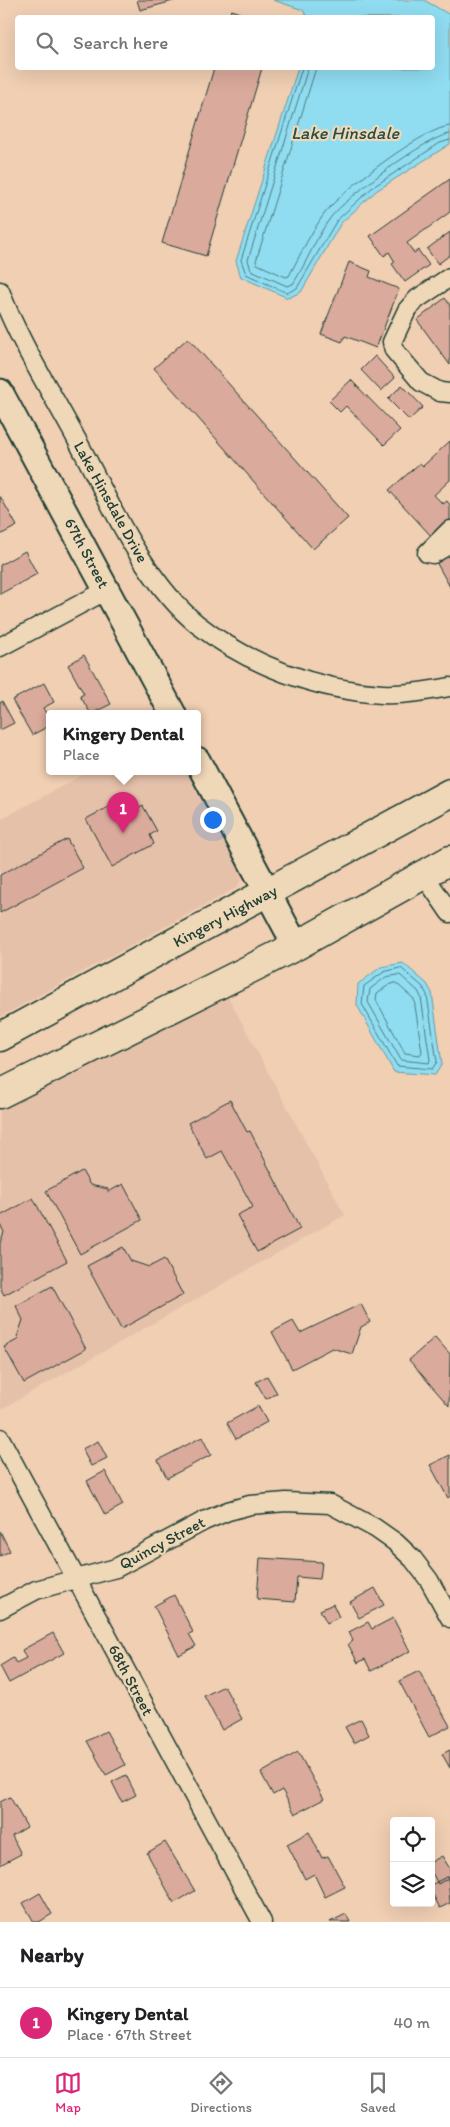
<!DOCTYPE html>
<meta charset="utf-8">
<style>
:root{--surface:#fff;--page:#f2f2f2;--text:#202124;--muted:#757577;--line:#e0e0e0;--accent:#db2777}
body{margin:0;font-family:Itim,sans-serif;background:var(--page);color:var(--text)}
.controls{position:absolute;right:15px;bottom:15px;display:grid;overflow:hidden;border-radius:5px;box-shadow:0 5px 20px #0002}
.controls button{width:45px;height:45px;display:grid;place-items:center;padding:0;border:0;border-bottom:1px solid var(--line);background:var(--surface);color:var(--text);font:25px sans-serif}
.you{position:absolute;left:212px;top:819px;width:18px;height:18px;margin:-12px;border:4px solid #fff;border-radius:50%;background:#1a73e8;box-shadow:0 0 0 8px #1a73e833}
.badge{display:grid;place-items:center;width:32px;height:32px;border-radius:50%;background:var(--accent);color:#fff;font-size:16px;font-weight:700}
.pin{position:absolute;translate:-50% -41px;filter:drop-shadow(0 1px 2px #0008)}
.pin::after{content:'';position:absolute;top:26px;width:18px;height:15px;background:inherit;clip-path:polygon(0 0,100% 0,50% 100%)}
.popup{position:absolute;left:46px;top:710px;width:155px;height:65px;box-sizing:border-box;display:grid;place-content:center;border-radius:5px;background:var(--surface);filter:drop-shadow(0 1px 4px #0005);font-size:16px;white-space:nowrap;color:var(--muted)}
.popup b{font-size:19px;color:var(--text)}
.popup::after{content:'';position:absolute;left:50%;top:100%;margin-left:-10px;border:10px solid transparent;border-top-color:var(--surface)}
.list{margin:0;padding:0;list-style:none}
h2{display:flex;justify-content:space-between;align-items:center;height:65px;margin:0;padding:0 20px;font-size:21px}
h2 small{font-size:16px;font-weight:400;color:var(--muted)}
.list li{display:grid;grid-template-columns:32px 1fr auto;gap:15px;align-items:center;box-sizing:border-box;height:70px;padding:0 20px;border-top:1px solid var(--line)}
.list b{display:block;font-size:19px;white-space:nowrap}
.list p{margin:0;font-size:16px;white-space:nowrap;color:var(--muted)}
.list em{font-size:16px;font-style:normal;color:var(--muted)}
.icon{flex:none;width:28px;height:28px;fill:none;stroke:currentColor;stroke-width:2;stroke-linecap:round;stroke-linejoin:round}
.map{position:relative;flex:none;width:450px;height:1922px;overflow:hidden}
.search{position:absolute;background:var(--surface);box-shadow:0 5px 20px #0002;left:15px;right:15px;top:15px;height:55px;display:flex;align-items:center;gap:12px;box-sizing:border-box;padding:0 18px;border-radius:5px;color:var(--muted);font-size:19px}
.sheet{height:135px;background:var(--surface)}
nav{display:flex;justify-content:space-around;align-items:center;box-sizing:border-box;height:70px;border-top:1px solid var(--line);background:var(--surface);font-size:14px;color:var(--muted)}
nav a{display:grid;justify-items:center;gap:2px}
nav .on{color:var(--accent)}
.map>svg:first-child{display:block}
.built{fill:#e5c1aa}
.water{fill:#90dcf1;stroke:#639ca5}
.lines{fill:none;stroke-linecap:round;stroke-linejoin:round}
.shore{stroke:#4c7d80;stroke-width:1}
.building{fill:#daaa9c;stroke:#1f3d34}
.street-casing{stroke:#1f3d34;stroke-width:21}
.secondary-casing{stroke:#1f3d34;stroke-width:29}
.highway-casing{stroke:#1f3d34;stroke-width:31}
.street{stroke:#efd8b7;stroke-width:18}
.secondary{stroke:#efd8b7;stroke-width:25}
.highway{stroke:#efd8b7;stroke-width:28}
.labels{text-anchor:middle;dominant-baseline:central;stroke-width:4.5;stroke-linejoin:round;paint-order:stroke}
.street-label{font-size:16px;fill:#1f3d34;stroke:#efd8b7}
.water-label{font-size:18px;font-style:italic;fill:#2a4d47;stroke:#efd8b7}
</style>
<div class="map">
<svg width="450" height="1922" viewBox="0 0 450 1922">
<rect width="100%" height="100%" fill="#f0cfb3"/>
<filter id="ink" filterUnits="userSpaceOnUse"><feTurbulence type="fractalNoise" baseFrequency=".02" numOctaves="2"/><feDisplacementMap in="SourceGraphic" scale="10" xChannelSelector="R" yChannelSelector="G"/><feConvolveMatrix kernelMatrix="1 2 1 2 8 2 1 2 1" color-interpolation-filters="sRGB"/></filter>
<g filter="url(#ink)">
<path class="built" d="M88,772h104l51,101 -5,14 -238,130v-197z
M227,995l118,220 -345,195v-301l77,-41 95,-44z"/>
<path class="water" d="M273,0h151l26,15v129l-74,47 -35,32 -40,69 -13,6 -47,-21 -5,-16 62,-193h134v-50l-125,-1 -4,-7z
M403,963l24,21 5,9 10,71 -7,11 -41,-3 -37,-67 1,-21 23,-17z"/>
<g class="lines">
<path class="shore" d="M302,68l-61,192 5,14 41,19 10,-5 40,-68 36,-33 67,-44 10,-3
M308,68l-60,192 3,10 36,16 6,-2c14,-22 23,-47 38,-67 15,-19 97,-82 119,-83
M316,68l-60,193 1,3 29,13 3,-1c11,-21 22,-44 36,-63 16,-22 100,-86 125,-87
M401,968l22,19 4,8 10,67 -5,7 -35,-3 -35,-62 2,-18 20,-14z
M400,975l18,16 3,6 9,63 -1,3 -28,-3 -33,-58 2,-13 16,-12z
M396,983l18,16 8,53 -2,3 -15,-2 -29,-53 1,-7 12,-8z"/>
</g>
<path class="building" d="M137,0h40l-37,10z
M231,10l24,8h-26z
M214,68h48l-56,188 -44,-13z
M450,179v33l-43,31 7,10 4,-3 11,15 -24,17 -13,-18 3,-2 -6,-10 -5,4 -14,-20z
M450,232v23l-12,9 -11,-15z
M349,262l22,9 -2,6 30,12 -23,59 -31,-12 -3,6 -21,-8z
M445,298l5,7v60l-33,-45z
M188,338l160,180 -35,31 -159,-181z
M375,356l20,22 -14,13 -20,-21z
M351,380l49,50 -16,15 -38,-39 -6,6 -11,-11z
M402,385l21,22 -14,13 -21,-21z
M450,441v39l-16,15 9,9 4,-3 3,4v16l-18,16 -43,-47 31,-27 3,3z
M0,496l17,30 -17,9z
M25,551l12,23 -37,20v-29z
M450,552v35l-15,-27z
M84,655l27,49 -20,10 -11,-18 4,-2 -16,-29z
M44,683l10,19 -11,6 6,11v7l-17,9 -20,-35z
M2,701l12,22 -14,7v-27z
M129,796l7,14 7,-4 14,25 -7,4 4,9 -42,23 -26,-48z
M67,839l16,29 -83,45v-38z
M230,1100l17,32 3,-1 50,98 -43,23 -20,-37 16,-8 -31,-56 -15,8 -19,-36z
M82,1171l8,14 18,4v3l15,-8 19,36 -62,34 -34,-63z
M33,1198l34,63 -63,34 -4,-8v-44l4,-11 -4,-7v-9z
M123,1247l8,14 18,6 15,-8 19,36 -62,34 -34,-63z
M52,1286l34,63 -62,34 -20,-36 15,-8 -2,-2 6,-17 -7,-14z
M361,1304l9,18 -9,5 -9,27 -20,-6 -40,21 -20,-37 21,-11 7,12z
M435,1337l15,17 -1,52 -40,-46z
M267,1376l10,17 -11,6 -10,-17z
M258,1406l9,16 -31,17 -9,-16z
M202,1437l9,18 -44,23 -9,-18z
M98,1441l9,17 -16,8 -9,-17z
M450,1455v41l-2,2 -18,-33z
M105,1471l18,34 -18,10 -18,-34z
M0,1531l10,20 -10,5z
M260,1558l62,4 -2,17 -23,-2 -2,25 -38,-3z
M375,1588l9,17 -25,13 -9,-16z
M174,1595l19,37 -4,2 7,12 -17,9 -25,-49z
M333,1604l6,13 -12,6 -7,-13z
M393,1618l17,33 -39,20 -6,-12 -7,4 -10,-19 5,-3 -4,-9 19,-10 4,7z
M53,1633l11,20 -55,30 -9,-17 13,-8 3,5 10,-5 -4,-8z
M419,1671l31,55 -21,11 -30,-56z
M224,1686l18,33 -20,11 -18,-34z
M361,1719l8,16 -15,8 -9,-16z
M106,1731l19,34 -19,10 -19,-34z
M450,1750v18l-8,-14z
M298,1752l26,47 -29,15 -13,-24 -9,5 -12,-22z
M126,1775l10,20 -14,7 -10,-20z
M10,1797l17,30 -15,9 9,18 -21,11v-63z
M309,1832l13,26 6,-2 17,31 -20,10 -11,-23 -9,5 -18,-35z
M165,1842l30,49 -21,12 -27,-50z
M442,1856l8,13v8l-12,7 -7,-13v-9z
M448,1876l2,27 -10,5 -9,-17v-6z
M40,1893l12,21 -13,8h-5l-11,-19z
M346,1914l4,8h-20z"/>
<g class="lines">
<g class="street-casing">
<path id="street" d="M450,277l-33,22 -10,11 -15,32 2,8 27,32 19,10 10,1
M0,291c19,51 52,102 78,151 20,37 40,82 63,116 15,23 35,49 56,66 52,41 120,66 185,70 23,1 46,-3 68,-7
M450,530l-23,23 6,1 17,-10
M0,647l107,-57
M424,875l26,38
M0,1438l262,484
M0,1609l36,-19 80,-22 88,-47 24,-10 22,-6 36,-3 44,2 45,24 20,14 18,17 16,21 21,38"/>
</g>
<g class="secondary-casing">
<path id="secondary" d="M0,392l173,322
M197,760l99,186"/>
</g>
<g class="highway-casing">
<path id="highway" d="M0,1037l450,-244
M0,1094l296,-148 154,-86"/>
</g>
<use href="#street" class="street"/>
<use href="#secondary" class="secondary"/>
<use href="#highway" class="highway"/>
</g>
</g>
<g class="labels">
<g class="street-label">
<text transform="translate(111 502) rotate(61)">Lake Hinsdale Drive</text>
<text transform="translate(87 553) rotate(62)">67th Street</text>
<text transform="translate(225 916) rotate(-28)">Kingery Highway</text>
<text transform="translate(162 1543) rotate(-28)">Quincy Street</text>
<text transform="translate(131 1680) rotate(62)">68th Street</text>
</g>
<g class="water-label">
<text x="345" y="133">Lake Hinsdale</text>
</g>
</g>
</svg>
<div class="controls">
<button><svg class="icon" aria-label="locate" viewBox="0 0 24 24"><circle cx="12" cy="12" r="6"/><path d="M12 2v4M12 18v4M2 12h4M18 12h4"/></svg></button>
<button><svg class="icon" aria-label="layers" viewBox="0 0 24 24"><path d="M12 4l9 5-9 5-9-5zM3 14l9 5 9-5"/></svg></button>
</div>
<div class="you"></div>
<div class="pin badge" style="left:123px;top:833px">1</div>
<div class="popup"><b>Kingery Dental</b>Place</div>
<div class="search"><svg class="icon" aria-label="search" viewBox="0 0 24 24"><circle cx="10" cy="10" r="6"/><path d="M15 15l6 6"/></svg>Search here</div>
</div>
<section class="sheet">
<h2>Nearby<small></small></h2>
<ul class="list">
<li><span class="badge">1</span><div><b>Kingery Dental</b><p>Place · 67th Street</p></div><em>40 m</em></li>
</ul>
</section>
<nav>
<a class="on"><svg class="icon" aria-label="map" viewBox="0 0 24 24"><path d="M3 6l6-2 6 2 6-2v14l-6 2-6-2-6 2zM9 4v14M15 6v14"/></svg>Map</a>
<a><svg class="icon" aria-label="directions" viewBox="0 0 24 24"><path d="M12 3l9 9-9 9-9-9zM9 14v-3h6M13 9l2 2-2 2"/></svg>Directions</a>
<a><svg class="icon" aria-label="saved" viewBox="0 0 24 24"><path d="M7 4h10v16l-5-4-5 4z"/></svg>Saved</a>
</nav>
